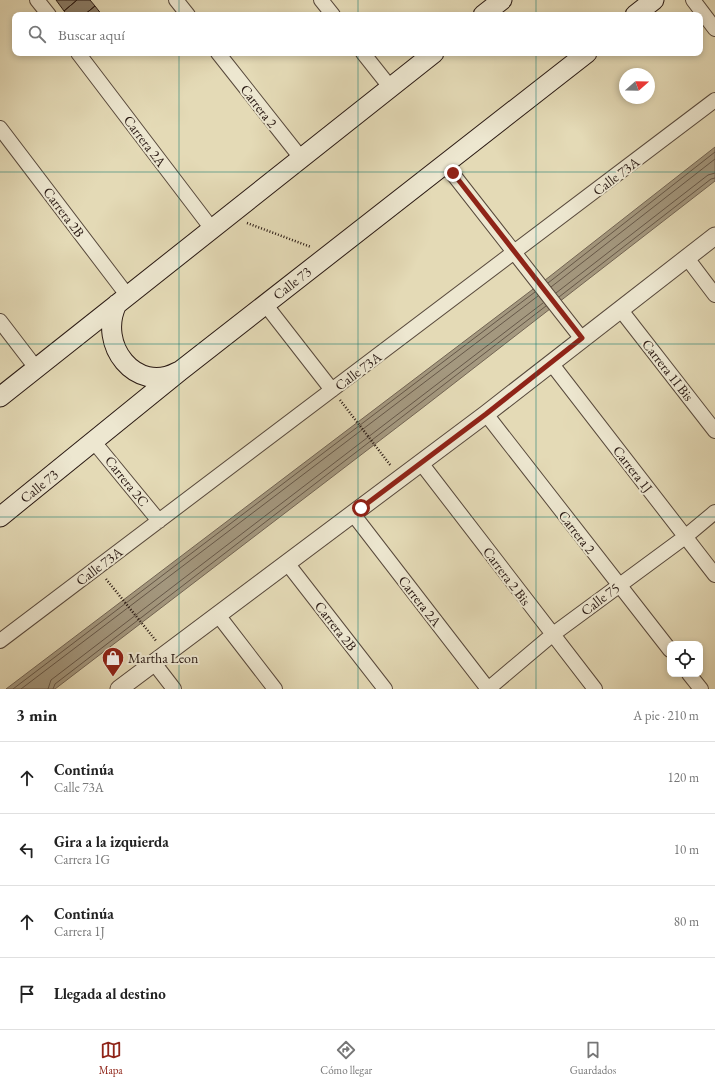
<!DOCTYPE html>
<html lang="es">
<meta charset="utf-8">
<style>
:root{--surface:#fff;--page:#f2f2f2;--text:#222;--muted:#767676;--line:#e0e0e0;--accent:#8f2418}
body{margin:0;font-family:"EB Garamond",serif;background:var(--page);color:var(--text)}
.controls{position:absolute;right:12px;bottom:12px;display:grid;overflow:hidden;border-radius:8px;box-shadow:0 2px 6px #0003}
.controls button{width:36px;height:36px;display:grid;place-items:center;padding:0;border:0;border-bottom:1px solid var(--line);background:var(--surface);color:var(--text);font:20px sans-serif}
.compass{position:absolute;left:619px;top:68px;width:36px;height:36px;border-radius:50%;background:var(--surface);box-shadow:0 2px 6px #0003;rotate:70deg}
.stop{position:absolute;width:12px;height:12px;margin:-9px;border:3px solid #8f2418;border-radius:50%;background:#fff}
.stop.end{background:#8f2418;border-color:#fff;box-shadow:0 1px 4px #0008}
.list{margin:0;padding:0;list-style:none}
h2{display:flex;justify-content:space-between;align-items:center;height:52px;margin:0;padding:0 16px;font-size:17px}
h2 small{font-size:13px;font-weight:400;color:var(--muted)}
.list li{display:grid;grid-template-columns:26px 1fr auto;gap:12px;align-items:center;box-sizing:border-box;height:72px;padding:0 16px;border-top:1px solid var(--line)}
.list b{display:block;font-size:15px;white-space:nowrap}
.list p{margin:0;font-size:13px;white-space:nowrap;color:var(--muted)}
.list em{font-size:13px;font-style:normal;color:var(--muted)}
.icon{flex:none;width:22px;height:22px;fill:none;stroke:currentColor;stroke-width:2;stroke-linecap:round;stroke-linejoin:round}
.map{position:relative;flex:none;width:715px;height:689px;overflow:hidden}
.search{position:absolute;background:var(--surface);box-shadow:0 2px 6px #0003;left:12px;right:12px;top:12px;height:44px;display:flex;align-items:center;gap:10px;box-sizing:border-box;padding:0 14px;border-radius:8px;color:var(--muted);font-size:15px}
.sheet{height:340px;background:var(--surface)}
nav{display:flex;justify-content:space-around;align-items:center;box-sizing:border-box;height:56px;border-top:1px solid var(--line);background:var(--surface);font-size:11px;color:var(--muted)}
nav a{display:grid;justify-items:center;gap:2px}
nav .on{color:var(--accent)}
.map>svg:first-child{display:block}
.water{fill:#a4987f;stroke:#736554}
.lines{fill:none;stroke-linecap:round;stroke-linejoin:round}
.shore{stroke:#665849;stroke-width:1}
.building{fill:#8a7d68;stroke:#291913}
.minor-casing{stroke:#58493c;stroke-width:16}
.tertiary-casing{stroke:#58493c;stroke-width:19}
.secondary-casing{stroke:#291913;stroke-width:21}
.path{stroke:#291913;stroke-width:2.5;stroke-dasharray:1 2;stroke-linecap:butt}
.minor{stroke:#ede7d0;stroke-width:14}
.tertiary{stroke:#ede7d0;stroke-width:17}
.secondary{stroke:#ede7d0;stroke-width:19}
.route{stroke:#8f2418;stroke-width:5}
.grid{fill:none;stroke:#0f766e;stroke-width:1;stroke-opacity:0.55}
.labels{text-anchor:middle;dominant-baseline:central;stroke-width:4;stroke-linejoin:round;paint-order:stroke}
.street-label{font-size:14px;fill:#291913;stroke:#ede7d0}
.poi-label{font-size:14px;fill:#291913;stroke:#ede7d0;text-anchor:start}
</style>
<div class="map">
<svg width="715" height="689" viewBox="0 0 715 689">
<rect width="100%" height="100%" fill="#e4dab6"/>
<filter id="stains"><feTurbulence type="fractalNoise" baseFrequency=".005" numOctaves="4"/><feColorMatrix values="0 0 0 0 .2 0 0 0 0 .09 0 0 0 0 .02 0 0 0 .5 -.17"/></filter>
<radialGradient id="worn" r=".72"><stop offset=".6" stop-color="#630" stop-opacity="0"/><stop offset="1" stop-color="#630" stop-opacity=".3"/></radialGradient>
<path class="water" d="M715,147v34l-294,228 -366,280h-49l543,-412z"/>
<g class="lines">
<path class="shore" d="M548,283l167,-131
M551,287l164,-128
M556,293l152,-118 7,-2
M559,297l152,-118 4,-1
M13,689l522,-397
M21,689l517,-393
M48,689l3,-9 492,-377
M53,689l2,-5 491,-378"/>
</g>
<path class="building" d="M56,0h21l-13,11z
M77,0h13l5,6 -11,9h-17l-3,-4z
M95,6l7,9h-18z"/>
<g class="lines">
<g class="minor-casing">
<path id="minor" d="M37,0l12,15
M176,0l12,15
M321,0l12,15
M693,0l22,29
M78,53l134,176
M218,53l83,105
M363,53l27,34
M0,128l127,167
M445,164l137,175
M687,258l28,37
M265,304l67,86
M620,309l95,122
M0,321l36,47
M551,363l164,212
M486,414l184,236
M94,442l65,79
M421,463l174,226
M353,514l135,175
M287,563l98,126
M218,615l57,74
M0,641l715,-541
M154,663l20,26
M689,674l12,15
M488,689l64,-54 133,-98 30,-25"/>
</g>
<g class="tertiary-casing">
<path id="tertiary" d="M119,689l367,-275 229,-178"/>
</g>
<g class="secondary-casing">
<path id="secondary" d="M483,15l19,-15
M635,15l19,-15
M117,304c-20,41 19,90 60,68
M0,397l434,-344
M0,517l180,-146 407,-318"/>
</g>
<path class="path" d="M247,223l64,24
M340,400l51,66
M106,579l51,63"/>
<use href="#minor" class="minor"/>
<use href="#tertiary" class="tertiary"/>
<use href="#secondary" class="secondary"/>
</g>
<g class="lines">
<path class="route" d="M361,508l125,-94 96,-76 -129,-165"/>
</g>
<path class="grid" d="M179,0v15M358,0v15M536,0v15M179,53v636M358,53v636M536,53v636M0,172h715M0,344h715M0,517h715"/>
<defs>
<g id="shop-pin" transform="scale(1.15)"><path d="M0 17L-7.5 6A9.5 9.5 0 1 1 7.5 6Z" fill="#8f2418" stroke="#ede7d0"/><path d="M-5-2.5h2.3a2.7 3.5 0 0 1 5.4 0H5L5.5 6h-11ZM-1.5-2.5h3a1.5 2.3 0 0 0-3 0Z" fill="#fff"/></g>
</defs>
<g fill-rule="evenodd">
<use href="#shop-pin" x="113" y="658"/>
</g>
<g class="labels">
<g class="street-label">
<text transform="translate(259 106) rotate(52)">Carrera 2</text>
<text transform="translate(145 141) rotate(53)">Carrera 2A</text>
<text transform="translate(616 176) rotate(-37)">Calle 73A</text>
<text transform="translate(64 212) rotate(53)">Carrera 2B</text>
<text transform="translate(292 283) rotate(-38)">Calle 73</text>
<text transform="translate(668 370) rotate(52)">Carrera 1I Bis</text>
<text transform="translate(358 371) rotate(-37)">Calle 73A</text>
<text transform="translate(633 469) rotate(52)">Carrera 1J</text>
<text transform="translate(127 481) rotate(51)">Carrera 2C</text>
<text transform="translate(39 486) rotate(-39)">Calle 73</text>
<text transform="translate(577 532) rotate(52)">Carrera 2</text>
<text transform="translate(99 566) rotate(-37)">Calle 73A</text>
<text transform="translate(507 576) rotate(53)">Carrera 2 Bis</text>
<text transform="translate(600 599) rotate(-37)">Calle 75</text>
<text transform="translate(420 601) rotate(52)">Carrera 2A</text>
<text transform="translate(336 626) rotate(52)">Carrera 2B</text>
</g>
<g class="poi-label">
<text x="128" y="658">Martha Leon</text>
</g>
</g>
<rect width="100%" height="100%" filter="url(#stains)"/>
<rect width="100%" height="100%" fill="url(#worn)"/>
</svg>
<div class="controls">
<button><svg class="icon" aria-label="locate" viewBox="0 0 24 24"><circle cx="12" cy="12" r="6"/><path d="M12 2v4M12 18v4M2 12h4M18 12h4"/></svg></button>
</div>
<svg class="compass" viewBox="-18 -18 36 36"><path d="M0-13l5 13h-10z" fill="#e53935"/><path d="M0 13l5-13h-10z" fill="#767676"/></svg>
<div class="stop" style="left:361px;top:508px"></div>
<div class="stop end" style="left:453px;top:173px"></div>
<div class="search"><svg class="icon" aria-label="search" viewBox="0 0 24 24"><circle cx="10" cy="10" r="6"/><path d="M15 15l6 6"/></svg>Buscar aquí</div>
</div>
<section class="sheet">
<h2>3 min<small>A pie · 210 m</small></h2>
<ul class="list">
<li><svg class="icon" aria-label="ahead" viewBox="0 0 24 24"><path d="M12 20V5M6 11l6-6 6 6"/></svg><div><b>Continúa</b><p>Calle 73A</p></div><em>120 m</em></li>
<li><svg class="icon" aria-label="left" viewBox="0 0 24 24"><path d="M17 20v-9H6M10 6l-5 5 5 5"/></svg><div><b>Gira a la izquierda</b><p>Carrera 1G</p></div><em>10 m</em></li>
<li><svg class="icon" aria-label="ahead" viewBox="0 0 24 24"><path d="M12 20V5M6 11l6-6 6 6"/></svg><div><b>Continúa</b><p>Carrera 1J</p></div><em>80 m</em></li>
<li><svg class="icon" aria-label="arrive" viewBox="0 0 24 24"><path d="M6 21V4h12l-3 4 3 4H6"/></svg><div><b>Llegada al destino</b></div></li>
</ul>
</section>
<nav>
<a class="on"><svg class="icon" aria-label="map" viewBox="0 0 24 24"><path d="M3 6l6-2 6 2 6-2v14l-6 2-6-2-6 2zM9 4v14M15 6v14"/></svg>Mapa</a>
<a><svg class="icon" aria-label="directions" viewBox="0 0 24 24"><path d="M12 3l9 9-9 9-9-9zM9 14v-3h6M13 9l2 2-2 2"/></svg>Cómo llegar</a>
<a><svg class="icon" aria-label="saved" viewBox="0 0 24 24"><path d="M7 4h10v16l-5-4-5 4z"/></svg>Guardados</a>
</nav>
